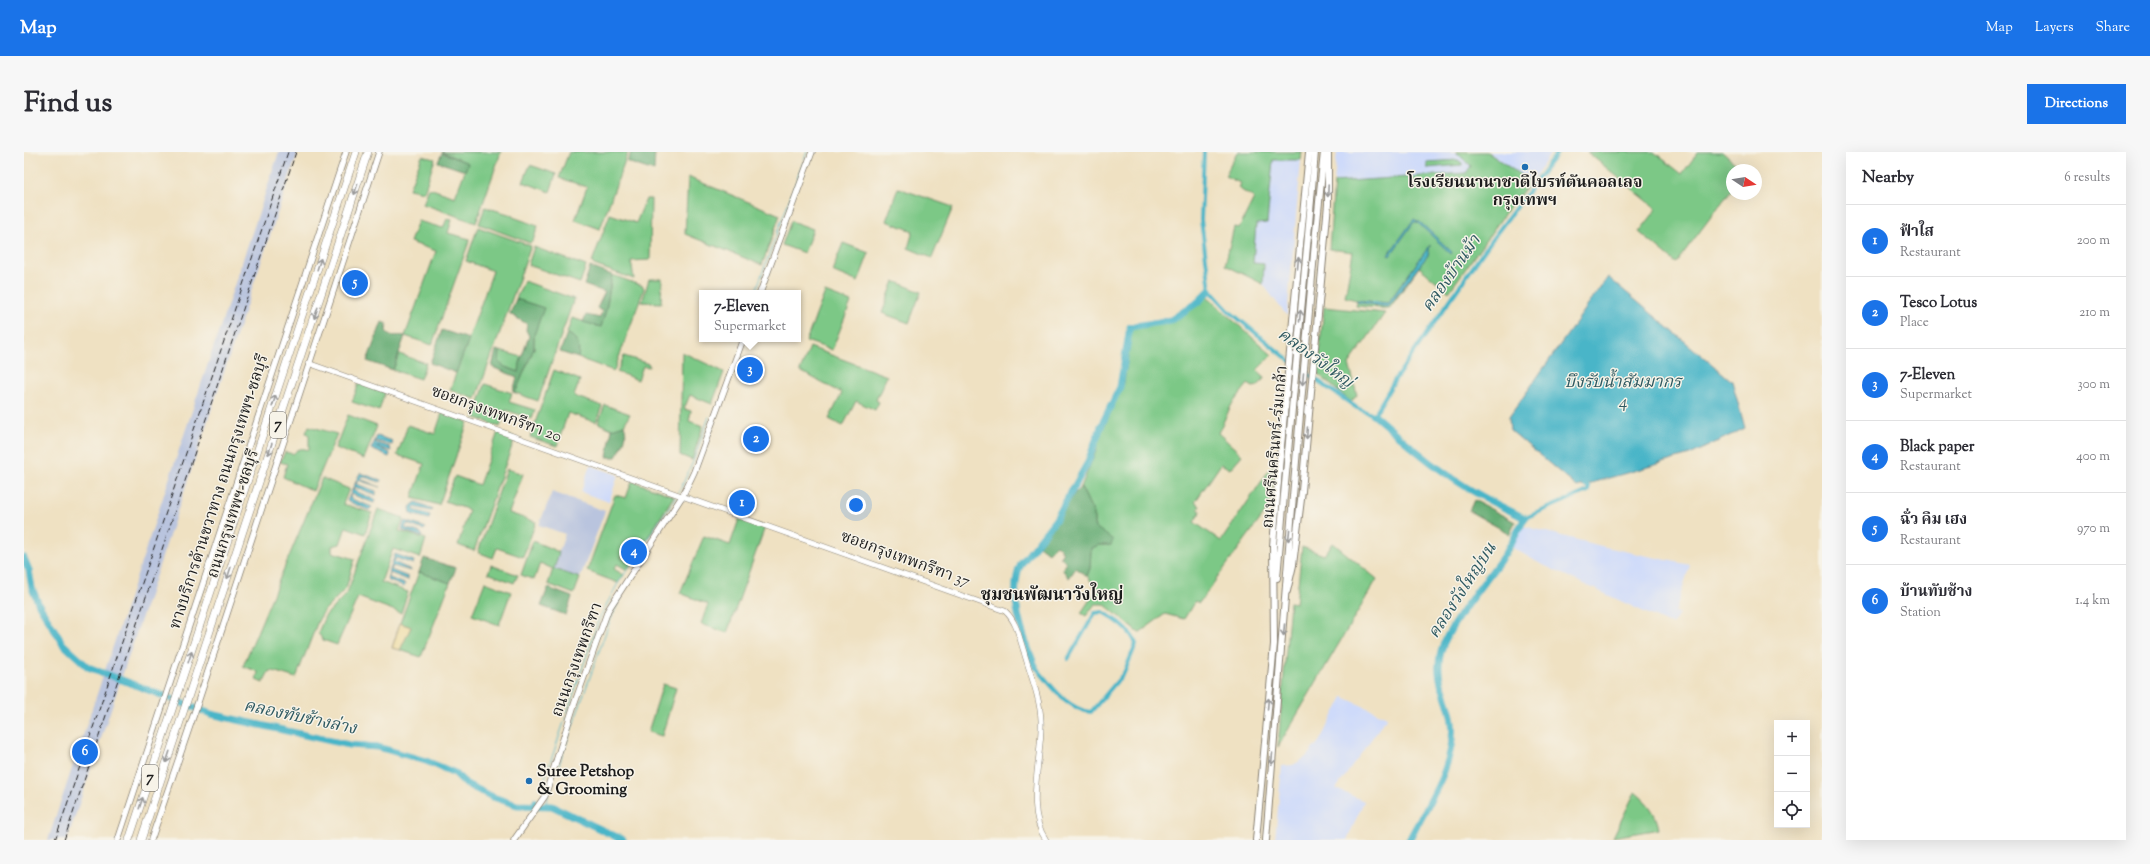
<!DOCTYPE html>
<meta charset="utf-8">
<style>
:root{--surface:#fff;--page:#f7f7f7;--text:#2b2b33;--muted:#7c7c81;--line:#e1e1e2;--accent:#1a73e8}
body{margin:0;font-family:"Sorts Mill Goudy","Noto Serif Thai",serif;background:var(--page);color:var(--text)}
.controls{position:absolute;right:12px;bottom:12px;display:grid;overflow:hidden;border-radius:0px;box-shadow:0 4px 16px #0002}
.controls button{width:36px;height:36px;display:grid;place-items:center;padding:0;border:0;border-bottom:1px solid var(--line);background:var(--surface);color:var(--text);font:20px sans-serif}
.compass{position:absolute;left:1702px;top:12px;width:36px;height:36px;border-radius:50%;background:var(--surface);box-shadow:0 4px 16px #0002;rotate:102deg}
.you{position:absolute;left:832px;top:353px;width:14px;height:14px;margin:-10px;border:3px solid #fff;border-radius:50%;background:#1a73e8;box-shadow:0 0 0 6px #1a73e833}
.badge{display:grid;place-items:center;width:26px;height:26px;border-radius:50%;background:var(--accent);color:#fff;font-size:13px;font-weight:700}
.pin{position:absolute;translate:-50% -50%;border:2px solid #fff;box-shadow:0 1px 4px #0006}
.popup{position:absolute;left:675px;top:138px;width:102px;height:52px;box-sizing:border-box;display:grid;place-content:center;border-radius:0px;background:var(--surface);filter:drop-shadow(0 1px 3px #0005);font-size:13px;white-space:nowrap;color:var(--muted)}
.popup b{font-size:15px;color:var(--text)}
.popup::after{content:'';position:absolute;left:50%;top:100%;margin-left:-8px;border:8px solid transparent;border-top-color:var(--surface)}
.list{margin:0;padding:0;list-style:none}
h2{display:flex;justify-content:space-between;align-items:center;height:52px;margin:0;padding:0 16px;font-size:17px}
h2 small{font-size:13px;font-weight:400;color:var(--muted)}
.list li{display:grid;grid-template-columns:26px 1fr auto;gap:12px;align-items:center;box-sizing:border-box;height:72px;padding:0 16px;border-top:1px solid var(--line)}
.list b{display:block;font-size:15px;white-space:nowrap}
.list p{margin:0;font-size:13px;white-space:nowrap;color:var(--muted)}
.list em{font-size:13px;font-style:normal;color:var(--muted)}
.icon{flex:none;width:22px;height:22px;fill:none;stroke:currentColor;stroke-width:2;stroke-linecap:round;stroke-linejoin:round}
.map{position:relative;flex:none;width:1798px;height:688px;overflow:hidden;border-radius:0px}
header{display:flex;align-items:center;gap:24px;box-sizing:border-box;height:56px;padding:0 20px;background:var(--accent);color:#fff}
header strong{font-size:19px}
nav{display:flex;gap:22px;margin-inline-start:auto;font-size:14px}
.intro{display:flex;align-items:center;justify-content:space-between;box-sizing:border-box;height:96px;padding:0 24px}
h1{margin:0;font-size:28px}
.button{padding:10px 18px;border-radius:0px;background:var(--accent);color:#fff;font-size:14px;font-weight:700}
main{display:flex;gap:24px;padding:0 24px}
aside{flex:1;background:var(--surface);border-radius:0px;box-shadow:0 4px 16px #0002}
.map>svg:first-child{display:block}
.built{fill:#cedafa}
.industrial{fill:#b9c4de}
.green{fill:#7cc886;stroke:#4c7251}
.forest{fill:#65ac73;stroke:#406448}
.sand{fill:#eeda9e;stroke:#857b5d}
.water{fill:#4ab5c8;stroke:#336872}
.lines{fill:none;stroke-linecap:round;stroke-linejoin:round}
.stream{stroke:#4ab5c8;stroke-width:1}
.canal{stroke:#4ab5c8;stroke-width:4}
.river{stroke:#4ab5c8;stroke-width:7}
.tertiary-casing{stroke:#867e6f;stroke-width:6}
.secondary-casing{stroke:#867e6f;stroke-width:7}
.primary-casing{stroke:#867e6f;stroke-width:8}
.motorway-casing{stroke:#867e6f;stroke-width:8}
.tertiary{stroke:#fff;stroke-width:5}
.secondary{stroke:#fff;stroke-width:5.5}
.primary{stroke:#fff;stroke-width:6}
.motorway{stroke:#fff;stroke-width:7}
.rail{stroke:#1c1c1c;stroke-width:1;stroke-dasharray:6 3;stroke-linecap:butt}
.primary-bridge-casing{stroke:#867e6f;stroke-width:8;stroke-linecap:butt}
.primary-bridge{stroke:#fff;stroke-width:6}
.oneway{stroke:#999}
.poi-dot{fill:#1f6fb2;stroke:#f7f3e8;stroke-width:1.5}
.labels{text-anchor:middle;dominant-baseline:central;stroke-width:3;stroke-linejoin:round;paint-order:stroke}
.shield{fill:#f7f3e8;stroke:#5e5c59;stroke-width:1}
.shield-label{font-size:15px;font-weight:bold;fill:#1c1c1c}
.poi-label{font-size:16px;font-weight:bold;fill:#1c1c1c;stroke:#f7f3e8}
.street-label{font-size:16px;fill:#1c1c1c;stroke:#f7f3e8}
.water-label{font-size:17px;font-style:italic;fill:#2e5961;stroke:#f7f3e8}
.neighbourhood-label{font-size:17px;font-weight:bold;fill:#1c1c1c;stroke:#f7f3e8}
</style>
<header>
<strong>Map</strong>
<nav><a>Map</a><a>Layers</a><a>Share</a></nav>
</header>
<div class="intro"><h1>Find us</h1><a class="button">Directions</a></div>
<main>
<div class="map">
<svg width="1798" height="688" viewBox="0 0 1798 688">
<rect width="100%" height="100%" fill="#f7f3e8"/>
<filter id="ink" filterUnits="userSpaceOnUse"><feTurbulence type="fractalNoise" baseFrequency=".025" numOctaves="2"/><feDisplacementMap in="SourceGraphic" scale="8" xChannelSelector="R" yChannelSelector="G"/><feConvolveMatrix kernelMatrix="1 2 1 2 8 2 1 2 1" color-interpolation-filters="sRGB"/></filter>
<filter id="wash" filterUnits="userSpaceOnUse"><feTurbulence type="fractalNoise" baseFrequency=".012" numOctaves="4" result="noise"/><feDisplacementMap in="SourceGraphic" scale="16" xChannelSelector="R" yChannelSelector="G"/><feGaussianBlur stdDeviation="0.9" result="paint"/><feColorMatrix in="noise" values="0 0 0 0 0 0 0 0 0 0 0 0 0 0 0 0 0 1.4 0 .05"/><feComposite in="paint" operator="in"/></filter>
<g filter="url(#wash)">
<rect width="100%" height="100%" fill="#efe1c2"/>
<path class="built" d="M1313,0h119l16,14 -6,7 -132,9z
M1464,0h64l-21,30z
M1249,8h28l-14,156 -24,-32 1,-20h-11l3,-41h11z
M566,313l28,10 -9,27 -28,-10z
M1499,374l82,21 85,18 -15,47 4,2 -7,11 -133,-62 -26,-15 -2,-2z
M1319,545l44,20 -51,72 28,12 -17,39h-72l7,-74 11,-1 12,-7 14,-16z"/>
<path class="industrial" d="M255,0h19l-231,688h-19z
M528,340l53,19 -25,67 -27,-9 12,-35 -26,-9z"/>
<path class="green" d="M418,0h59l-25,71 -53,-19 6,-16 26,9 13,-34z
M545,0h59l-28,77 -25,-9 12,-33 -28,-9z
M1213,0h65l-1,8h-28l-6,63 -11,1 -3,39 11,1 -1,20 -38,-19 9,-38 5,1 15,-30 -16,-10 2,-5 -15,-7z
M1432,0h31l44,30 -20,23 -62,87 -30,-25 -30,42 -33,-3 1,-4 31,5 40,-52 2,-10 -42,58 -32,-3 -11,-3 8,-45 -24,-3 5,-67 132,-9 5,-7z
M1563,0h67l28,22 16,-22h24l21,18h-11v19l-56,74 -37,-31 18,-23z
M398,4l13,3 -11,33 -15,-3z
M1434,8l4,3v2l-35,3v-6z
M506,13l26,9 -6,18 -27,-10z
M664,25l92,38 -18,50 -77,-31z
M874,36l55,19 -21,51 -24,-10 5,-17 -27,-10z
M622,47h5l-1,61 -19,1 3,18 -40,-14 -2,-3 18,-48 26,9z
M461,55l27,8 1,2 25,9 -5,15 -3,2 -51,-19z
M423,67l5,1 -4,13 22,6 -38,106 -27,-9 31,-85 -26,-9 8,-21 25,7z
M767,69l22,8 -9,24 -22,-8z
M454,75l53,19 -55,153 -26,-9 43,-119 -27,-10z
M819,91l26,10 -11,29 -26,-11z
M510,95l52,19 -6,17 -52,-18z
M588,123l31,11 1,3 -30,82 -36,-13c2,-13 0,-19 -11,-25l5,-15 29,9 5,-17z
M625,127h13l-1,24 -19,-1z
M500,129l50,18 -36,102 -25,-9 3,-1 18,-43v-13l9,-27 -27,-9z
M870,129l27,11 -12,31 -27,-10z
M801,140l26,10 -19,48 -26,-9z
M1183,145l65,58 -15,15 8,7 -7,9 -5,1 -5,-3 -16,20 -14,29 24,22 -12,14 -9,-5 -26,38 5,4 -2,3 3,2 -7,11 27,19 53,-78 -3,37 -4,10 -68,93 -4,-2 -11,18 -19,-5 -26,19 -35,-29h-9l-9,12 -5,-3 16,-24 -10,-13 3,-8 1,-20 9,-3h11l-7,-10 -10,-9v-12l-13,-27 15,-36 2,-11 26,-57 8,-55 41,-6z
M1300,155l61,6 -36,51 8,31 -6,7 -34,-29z
M786,195l77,29 -11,24 3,2 -4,8 -19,-9 -13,25 -14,-7 13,-26 -42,-22z
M476,199l22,6 -3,15 -14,-5 -6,-6z
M658,200l42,20 -12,32 -22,-9 -6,14 7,2 -2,10 14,5 -11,34 -12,-5z
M375,202l27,9 -6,16 -27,-9z
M600,204l25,8v3l-6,-1 -5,14 -21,-8z
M530,218l26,10 -6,16 28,10 -6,16 -28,-9 -11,33 -27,-9z
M335,231l26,9 -6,19 -27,-9z
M461,232l27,9 -3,9 26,8 -3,9 -26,-9 -6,17 -26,-10z
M581,253l25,9 -6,11 -12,4 -14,-6z
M418,261l26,9 -29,83 -27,-7 12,-34 -27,-9 11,-30 27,9z
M324,263l29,11 -13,33 -29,-11z
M285,274l28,8 -24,57 -30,-14 4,-13 -7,-2 5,-10 8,2c5,-6 9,-6 16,-4v-15l-3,-2z
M474,280l17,6 -41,113 -16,-6 11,-35 -24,-9 10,-25 24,9z
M483,317l16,5 -14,39 27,9 -13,35 -26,-9 -4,10 -15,-6z
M298,326l27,11 -6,15 29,9 -7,21 -19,-7 -6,17 -8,2v6l23,7 -9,29 -22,23 -6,10 -22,57 -23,-7h-4l-6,12 -7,-3 2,-8 -15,-6z
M608,329l42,15 -31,49 -11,-4 -11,17 13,3 -7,9 -10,-6 -3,5 10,6 -6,8 -31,-12 28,-76 11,3z
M354,357l26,9 -5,13 27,8 -6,19 -27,-9 -12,33 27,10 -7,21 -43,-16 -21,48 -14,-5 -5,-7 7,-17 22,-23z
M715,367l26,8 -38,106 -26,-9 7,-20 -28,-11 24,-57 26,9z
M509,389l26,11 -5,17 26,9 -6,16 -26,-10 5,-15 -13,-6 -6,17 -13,-5z
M1309,391l44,36 -99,168 12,-145 6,1 6,-56 22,8z
M467,413l27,10 -4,8 -26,-10z
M395,420l31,11 -29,74 -21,-7 11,-23 -11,-4z
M461,430l26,10 -12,33 -27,-10z
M639,532l13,4 -14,48 -14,-4z
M1611,640c13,11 21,20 24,37l-46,8z"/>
<path class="forest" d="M607,0h24l-1,19 -27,-9z
M418,1l26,10 -3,8 -27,-9z
M566,115l22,8 -6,35 -5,17 -18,-5 3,-7 14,3 2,-7 -5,-3 8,-16 -21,-7z
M492,147l28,9 -10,27v13l-18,43 -3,1 4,-15 -25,-10 4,-17 4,1 -1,11 6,5 14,5 1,-10 9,-26 -3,-6 1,-6 -17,-10z
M358,170l5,2 -1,7c6,8 11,3 19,5l-12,34 -26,-9z
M418,178l27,9 -13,34 -26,-10z
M543,181c11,6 13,12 11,25l-18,-6z
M600,273c5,11 -2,22 -8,32h-9l5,-28z
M1057,335l13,27v12l19,14 -2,5h-11l-9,3 -1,20 -3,8 -11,-8 -7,10 -7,-9 5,-6 -7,-6 3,-5 -7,-7 -8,8 -9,-7 35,-52z
M1450,348l41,22 -5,12 -41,-23z
M400,406l32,10 -6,15 -31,-11z
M524,436l24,9 -6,18 -25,-9z"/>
<path class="sand" d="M376,471l11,4 -11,23 -8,-2z"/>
<path class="water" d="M1390,67l7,4 31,29 -1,2 -34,-32h-3l-24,34 -2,-1z
M1406,93l-2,10 -40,52 -31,-5 -1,-2 32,3z
M1584,125l124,104 13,47 -55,27 -113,32 -67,-57 -1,-13z
M353,284l16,5 -1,4 -17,-4 1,2 14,4 1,4 -18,-5 17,7 -1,4 -18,-8z
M336,321l21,7 -1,2 -18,-6 -2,3 20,8 -22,-7 -2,4 20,7v4l-21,-8 -2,3 22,10 -1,3 -23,-9 -1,2 1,3 21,8 -3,3 -22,-9z
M392,350l17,7 -2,2 -17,-4v3l16,5 -1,4 -18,-5 -1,-7z
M382,369l20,7 -2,2 -17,-6 -2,4 16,5 2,4 -21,-7 2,-8z
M371,402l19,7 -1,3 -17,-6 -2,4 17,8v1l-18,-5 -2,4 17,7v3l-18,-7 -1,5 16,6 -1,3 -17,-7z"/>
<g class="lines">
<path class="stream" d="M731,141l52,-141
M655,340l14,-30 16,-45
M533,618l51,-144 14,-32
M520,629l55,-162 18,-34 59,-88
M521,653l3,-9"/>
<path class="canal" d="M1180,0l-3,68 9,70 19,21 61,50
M1271,213l62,43 17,7 22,-37 97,-140 65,-86
M1501,366l63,-27v-5l-3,-1
M1011,514c15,18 31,43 56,46l33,-39 12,-29c-5,-14 -20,-24 -33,-32l-8,1 -27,46
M509,652l2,-4"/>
<path class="river" d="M1350,263c33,28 66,58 104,79 15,9 31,16 47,24 -7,12 -13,25 -21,37 -17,25 -55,68 -63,96 -8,31 8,43 11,71 5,41 -25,83 -43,118
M0,406l5,12 3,18 7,17 24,39 25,23 123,47 138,31 29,2 48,14 29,12 11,11 27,13 24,8 35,1 71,34
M1011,514c-12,-29 -28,-72 -14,-102l35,-45 31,-55 15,-40 18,-37 10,-60 41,-7 27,-18 12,-12"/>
</g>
</g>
<g filter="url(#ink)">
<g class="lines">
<g class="tertiary-casing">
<path id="tertiary" d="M284,211l697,248c12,11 14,26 19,41 6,22 16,45 17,68 2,37 -17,88 5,120"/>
</g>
<g class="secondary-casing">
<path id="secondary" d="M736,141l52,-141
M94,688l228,-688
M127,688l47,-138 181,-550
M490,688l31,-44 29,-91 34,-95 75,-115 11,-23 49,-133"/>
</g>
<g class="primary-casing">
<path id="primary" d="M1284,84l7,-84
M1291,90l9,-90
M1264,254l3,-2 12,3 5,7
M1253,426l7,-83
M1263,439l6,-26 9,-74 26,-287v-52
M1232,688l18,-196 -1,-98 7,-89 29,-305
M1242,688l27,-344"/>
</g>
<g class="motorway-casing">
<path id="motorway" d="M105,688l227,-688
M117,688l227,-688"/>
</g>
<use href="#tertiary" class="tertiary"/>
<use href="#secondary" class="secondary"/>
<use href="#primary" class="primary"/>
<use href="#motorway" class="motorway"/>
<path class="rail" d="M31,688l233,-688
M40,688l232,-688"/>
<g class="primary-bridge-casing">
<path id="primary-bridge" d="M1260,343l24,-259
M1269,344l22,-254"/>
</g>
<use href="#primary-bridge" class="primary-bridge"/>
</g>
<defs><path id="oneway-shaft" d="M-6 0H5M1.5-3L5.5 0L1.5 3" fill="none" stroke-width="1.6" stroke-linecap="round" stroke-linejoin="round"/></defs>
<g class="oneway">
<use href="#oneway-shaft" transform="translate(332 37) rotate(108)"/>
<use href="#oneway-shaft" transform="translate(1304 39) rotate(92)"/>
<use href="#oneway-shaft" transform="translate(1274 111) rotate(-85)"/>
<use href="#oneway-shaft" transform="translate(295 112) rotate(-72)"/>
<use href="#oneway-shaft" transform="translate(292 161) rotate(108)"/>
<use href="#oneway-shaft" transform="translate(1276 164) rotate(-85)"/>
<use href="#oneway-shaft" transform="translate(1279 227) rotate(95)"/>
<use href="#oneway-shaft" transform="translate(250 249) rotate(-72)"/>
<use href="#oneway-shaft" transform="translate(1283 281) rotate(94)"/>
<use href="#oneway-shaft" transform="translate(246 297) rotate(108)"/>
<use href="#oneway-shaft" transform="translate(1265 383) rotate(96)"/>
<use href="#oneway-shaft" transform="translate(205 421) rotate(108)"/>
<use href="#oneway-shaft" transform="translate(1260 478) rotate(95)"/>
<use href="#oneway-shaft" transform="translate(166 505) rotate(-72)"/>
<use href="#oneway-shaft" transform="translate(1244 552) rotate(-85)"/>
<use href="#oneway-shaft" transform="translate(144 605) rotate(108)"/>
<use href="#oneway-shaft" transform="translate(1248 607) rotate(95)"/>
<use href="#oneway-shaft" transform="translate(117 651) rotate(-72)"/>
</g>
</g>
<g class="poi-dot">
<circle cx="1501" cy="15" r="4"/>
<circle cx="505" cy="629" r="4"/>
</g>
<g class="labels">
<g class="shield">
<rect x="246" y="260" width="16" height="26" rx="3"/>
<rect x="118" y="613" width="16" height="26" rx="3"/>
</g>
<g class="shield-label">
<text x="254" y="273">7</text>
<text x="126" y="626">7</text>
</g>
<g class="poi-label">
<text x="1501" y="31">โรงเรียนนานาชาติไบรท์ตันคอลเลจ<tspan x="1501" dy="18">กรุงเทพฯ</tspan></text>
<text x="513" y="620" text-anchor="start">Suree Petshop<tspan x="513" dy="18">&amp; Grooming</tspan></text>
</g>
<g class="street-label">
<text transform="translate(472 263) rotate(20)">ซอยกรุงเทพกรีฑา 20</text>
<text transform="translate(1252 295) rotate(-85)">ถนนศรีนครินทร์-ร่มเกล้า</text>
<text transform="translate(196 340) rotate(-72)">ทางบริการด้านขวาทาง ถนนกรุงเทพฯ-ชลบุรี</text>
<text transform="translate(210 362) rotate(-72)">ถนนกรุงเทพฯ-ชลบุรี</text>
<text transform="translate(881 408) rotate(20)">ซอยกรุงเทพกรีฑา 37</text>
<text transform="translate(554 508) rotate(-70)">ถนนกรุงเทพกรีฑา</text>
</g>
<g class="water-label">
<text transform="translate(1428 122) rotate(-55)">คลองบ้านม้า</text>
<text transform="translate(1291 207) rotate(36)">คลองวังใหญ่</text>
<text x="1599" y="231">บึงรับน้ำสัมมากร<tspan x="1599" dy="20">4</tspan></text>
<text transform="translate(1439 439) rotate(-57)">คลองวังใหญ่บน</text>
<text transform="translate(276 566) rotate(12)">คลองทับช้างล่าง</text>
</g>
<g class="neighbourhood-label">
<text x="1028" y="444">ชุมชนพัฒนาวังใหญ่</text>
</g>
</g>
</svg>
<div class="controls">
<button>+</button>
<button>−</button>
<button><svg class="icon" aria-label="locate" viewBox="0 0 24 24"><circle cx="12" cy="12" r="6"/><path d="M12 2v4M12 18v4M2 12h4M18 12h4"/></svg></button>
</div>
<svg class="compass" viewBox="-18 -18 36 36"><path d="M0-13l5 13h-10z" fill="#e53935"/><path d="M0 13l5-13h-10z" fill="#7c7c81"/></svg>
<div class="you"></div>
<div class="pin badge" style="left:718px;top:351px">1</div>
<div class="pin badge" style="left:732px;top:287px">2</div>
<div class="pin badge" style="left:726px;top:218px">3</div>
<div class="popup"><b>7-Eleven</b>Supermarket</div>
<div class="pin badge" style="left:610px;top:400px">4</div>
<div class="pin badge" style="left:331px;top:131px">5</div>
<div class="pin badge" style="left:61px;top:600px">6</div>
</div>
<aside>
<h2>Nearby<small>6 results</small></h2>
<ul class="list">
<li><span class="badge">1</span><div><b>ฟ้าใส</b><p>Restaurant</p></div><em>200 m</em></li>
<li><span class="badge">2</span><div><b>Tesco Lotus</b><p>Place</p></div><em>210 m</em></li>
<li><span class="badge">3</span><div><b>7-Eleven</b><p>Supermarket</p></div><em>300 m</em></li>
<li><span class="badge">4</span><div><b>Black paper</b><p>Restaurant</p></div><em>400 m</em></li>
<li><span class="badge">5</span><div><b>ฉั่ว คิม เฮง</b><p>Restaurant</p></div><em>970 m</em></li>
<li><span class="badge">6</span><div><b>บ้านทับช้าง</b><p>Station</p></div><em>1.4 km</em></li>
</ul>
</aside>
</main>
